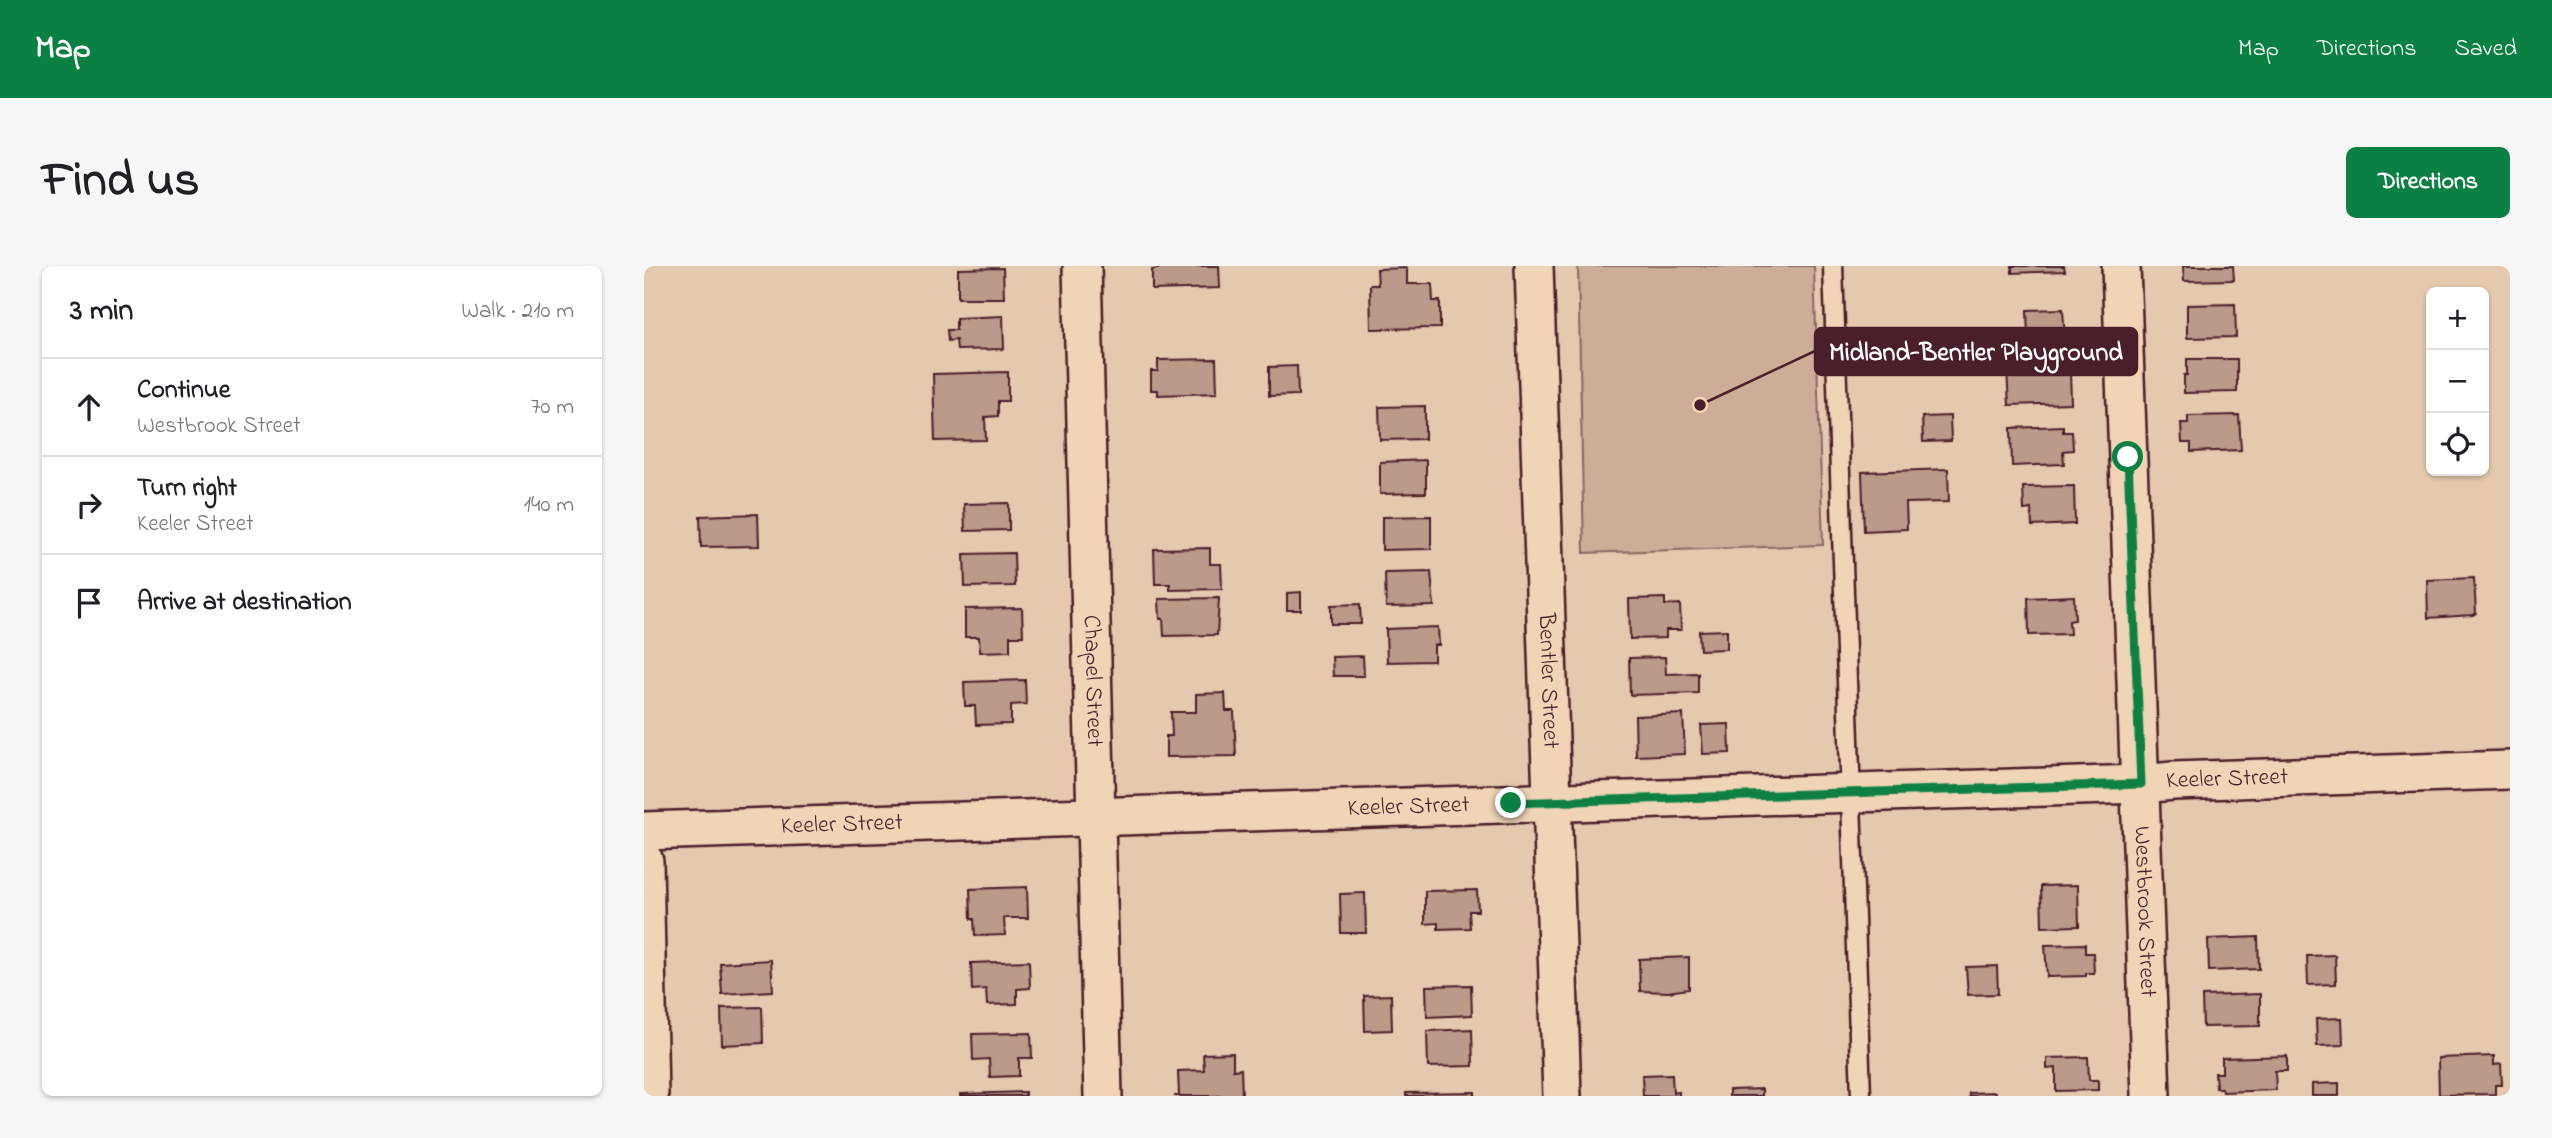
<!DOCTYPE html>
<meta charset="utf-8">
<style>
:root{--surface:#fff;--page:#f6f6f6;--text:#202124;--muted:#757577;--line:#e0e0e0;--accent:#0b8043}
body{margin:0;font-family:"Indie Flower",sans-serif;background:var(--page);color:var(--text)}
.controls{position:absolute;right:21px;top:21px;display:grid;overflow:hidden;border-radius:10px;box-shadow:0 2px 5px #0004}
.controls button{width:63px;height:63px;display:grid;place-items:center;padding:0;border:0;border-bottom:2px solid var(--line);background:var(--surface);color:var(--text);font:35px sans-serif}
.stop{position:absolute;width:21px;height:21px;margin:-16px;border:5px solid #0b8043;border-radius:50%;background:#fff}
.stop.end{background:#0b8043;border-color:#fff;box-shadow:0 2px 7px #0008}
.list{margin:0;padding:0;list-style:none}
h2{display:flex;justify-content:space-between;align-items:center;height:91px;margin:0;padding:0 28px;font-size:30px}
h2 small{font-size:23px;font-weight:400;color:var(--muted)}
.list li{display:grid;grid-template-columns:46px 1fr auto;gap:21px;align-items:center;box-sizing:border-box;height:98px;padding:0 28px;border-top:2px solid var(--line)}
.list b{display:block;font-size:26px;white-space:nowrap}
.list p{margin:0;font-size:23px;white-space:nowrap;color:var(--muted)}
.list em{font-size:23px;font-style:normal;color:var(--muted)}
.icon{flex:none;width:38px;height:38px;fill:none;stroke:currentColor;stroke-width:2;stroke-linecap:round;stroke-linejoin:round}
.map{position:relative;flex:none;width:1866px;height:830px;overflow:hidden;border-radius:10px}
header{display:flex;align-items:center;gap:42px;box-sizing:border-box;height:98px;padding:0 35px;background:var(--accent);color:#fff}
header strong{font-size:33px}
nav{display:flex;gap:38px;margin-inline-start:auto;font-size:24px}
.intro{display:flex;align-items:center;justify-content:space-between;box-sizing:border-box;height:168px;padding:0 42px}
h1{margin:0;font-size:49px}
.button{padding:18px 32px;border-radius:10px;background:var(--accent);color:#fff;font-size:24px;font-weight:700}
main{display:flex;gap:42px;padding:0 42px}
aside{flex:1;background:var(--surface);border-radius:10px;box-shadow:0 2px 5px #0004}
.map>svg:first-child{display:block}
.green{fill:#cbad98;stroke:#8a6662;stroke-width:2}
.building{fill:#ba9a89;stroke:#4a1f2b;stroke-width:2}
.lines{fill:none;stroke-linecap:round;stroke-linejoin:round}
.service-casing{stroke:#4a1f2b;stroke-width:23}
.minor-casing{stroke:#4a1f2b;stroke-width:42}
.service{stroke:#efd4b6;stroke-width:18}
.minor{stroke:#efd4b6;stroke-width:37}
.route{stroke:#0b8043;stroke-width:9}
.labels{text-anchor:middle;dominant-baseline:central;stroke-width:7;stroke-linejoin:round;paint-order:stroke}
.street-label{font-size:24px;fill:#4a1f2b;stroke:#efd4b6}
.leader{fill:none;stroke:#4a1f2b;stroke-width:2.5}
.callout-dot{fill:#4a1f2b;stroke:#efd4b6;stroke-width:2.5}
.callout{fill:#4a1f2b;stroke:#4a1f2b;stroke-width:2.5}
.callout-label{font-size:26px;text-anchor:middle;font-weight:bold;fill:#fff}
</style>
<header>
<strong>Map</strong>
<nav><a>Map</a><a>Directions</a><a>Saved</a></nav>
</header>
<div class="intro"><h1>Find us</h1><a class="button">Directions</a></div>
<main>
<aside>
<h2>3 min<small>Walk · 210 m</small></h2>
<ul class="list">
<li><svg class="icon" aria-label="ahead" viewBox="0 0 24 24"><path d="M12 20V5M6 11l6-6 6 6"/></svg><div><b>Continue</b><p>Westbrook Street</p></div><em>70 m</em></li>
<li><svg class="icon" aria-label="right" viewBox="0 0 24 24"><path d="M7 20v-9h11M14 6l5 5-5 5"/></svg><div><b>Turn right</b><p>Keeler Street</p></div><em>140 m</em></li>
<li><svg class="icon" aria-label="arrive" viewBox="0 0 24 24"><path d="M6 21V4h12l-3 4 3 4H6"/></svg><div><b>Arrive at destination</b></div></li>
</ul>
</aside>
<div class="map">
<svg width="1866" height="830" viewBox="0 0 1866 830">
<rect width="100%" height="100%" fill="#e5c9ae"/>
<filter id="ink" filterUnits="userSpaceOnUse"><feTurbulence type="fractalNoise" baseFrequency=".0143" numOctaves="2"/><feDisplacementMap in="SourceGraphic" scale="14" xChannelSelector="R" yChannelSelector="G"/><feConvolveMatrix kernelMatrix="1 2 1 2 8 2 1 2 1" color-interpolation-filters="sRGB"/></filter>
<g filter="url(#ink)">
<path class="green" d="M934,0h236l9,279 -239,8z"/>
<path class="building" d="M514,0h61l1,22 -68,2v-20l6,-1z
M1368,0h52l1,5 -53,2z
M1539,0h50l1,14 -50,1z
M359,2l1,30h-46v-29z
M763,2v16h25l1,17h7v27l-69,1 -1,-44h8l-1,-16z
M1591,38l1,33 -49,1v-33z
M1419,43l2,30 -37,1 -1,-30z
M359,50l1,33 -47,1 -1,-10 -8,1 -1,-11h9v-12z
M572,93l1,34 -59,2v-5h-7v-19h7v-11z
M1543,93h50v33l-53,1v-18h3z
M653,100l1,29 -29,1v-29z
M1426,102l1,35 -62,2 -2,-35z
M364,106v29h-10v15l-13,1 1,23 -51,1 -2,-67z
M781,140v33l-45,1 -1,-33z
M1595,149l2,35 -50,2v-9h-9l-1,-20h7v-7z
M1306,150l1,25 -28,1 -1,-25z
M1419,160v6h9l1,18 -10,1 1,13 -52,2 -1,-38z
M782,194v33l-46,1v-32z
M1304,203l1,33 -43,1 1,26 -43,2 -2,-59z
M1430,220l1,38 -43,2 -1,-17 -7,1 -1,-23z
M365,237v27l-44,1 -1,-27z
M114,248l1,32 -58,1 -1,-31z
M787,250v33l-49,1v-33z
M566,282v16h11l1,25 -52,1v-6h-15l-1,-35z
M370,287l1,33 -50,1 -1,-33z
M787,306l3,34 -48,1 -1,-34z
M1830,312l2,35 -3,2 -45,3 -1,-38z
M657,326v18h-14v-17z
M1430,330l1,24 -6,1 1,13 -41,1 -1,-37z
M575,332l-2,37 -53,1 -1,-17h-3l-1,-20z
M1021,332v7l15,-1 1,26h-15v8l-36,1 -1,-40z
M716,338l1,20h-30v-19z
M378,342l1,28h-13v15l-30,1 -1,-15h-14v-28z
M794,361l1,18h-5v16l-47,1 -1,-33z
M1083,364v19l-27,1 -1,-19z
M719,390l1,20h-31l-1,-19z
M1021,391l1,17 32,-1v20l-68,2 -1,-37z
M381,414l1,24 -15,1v19l-35,1 -1,-19h-10l-1,-24z
M581,427l1,18h8l2,45 -70,1v-21h6l-1,-24h25v-18z
M1039,448l2,40 -49,2 -1,-40z
M1085,458l1,29 -27,1 -2,-29z
M1434,619l1,41 -37,1 -1,-41z
M383,621l1,31h-24l1,17 -30,1 -1,-17h-3l-1,-30z
M833,624l1,21h-9l1,17 -32,1v-6l-13,1v-33z
M721,627l1,40h-25l-1,-39z
M1614,671l1,32 -50,2 -1,-32z
M1441,678v9h8l1,20h-8v3l-39,1 -2,-32z
M1691,689l1,29 -28,1 -1,-29z
M1045,691v32l-21,3 -28,-1 -1,-32z
M127,694l2,31 -51,3 -2,-31z
M385,695l1,27 -13,1v15l-30,1 -1,-16 -14,1 -1,-27z
M1353,700l1,28 -30,1 -2,-28z
M827,719l1,30 -45,2 -1,-31z
M1616,728v32l-57,1 -1,-31z
M747,729l1,35 -27,1 -1,-35z
M118,741l1,36 -41,2 -1,-37z
M1698,752l1,27 -26,1 -1,-27z
M828,763l1,37 -45,1 -1,-36z
M387,767l1,25h-13v18l-29,1 -1,-18 -16,1 -1,-26z
M589,787v17l8,-1 1,27h-68h5l-1,-25 26,-1 -1,-16z
M1643,790v15h-12l1,19 -53,2 -1,-4h-6l-1,-15h7v-15z
M1850,790v9l7,-1 1,21h-7v9l-56,1 -1,-37z
M1444,791l1,23h9v10l-42,1v-23l-9,1v-11z
M1028,808l1,19 6,-1v4h-36l-1,-21z
M1695,817v13h-27v-12z
M1118,823v7h-33v-6z
M381,826v4h-65v-2z
M831,826v4h-69v-3z
M1351,826v4h-26v-3z"/>
<g class="lines">
<g class="service-casing">
<path id="service" d="M1189,0l28,830"/>
</g>
<g class="minor-casing">
<g id="minor">
<path id="s1" d="M438,0l21,830"/>
<path id="s2" d="M890,0l28,830"/>
<path id="s3" d="M1477,0l30,830"/>
<path id="s4" d="M0,565l1497,-47 32,-3 337,-11"/>
<path d="M0,595l5,235"/>
</g>
</g>
<use href="#service" class="service"/>
<use href="#minor" class="minor"/>
</g>
</g>
<g class="lines" filter="url(#ink)">
<path class="route" d="M867,537l630,-19 -13,-327"/>
</g>
<g class="labels">
<g class="street-label">
<text stroke="none"><textPath href="#s1" startOffset="415">Chapel Street</textPath></text>
<text stroke="none"><textPath href="#s2" startOffset="415">Bentler Street</textPath></text>
<text stroke="none"><textPath href="#s4" startOffset="1584">Keeler Street</textPath></text>
<text stroke="none"><textPath href="#s4" startOffset="765">Keeler Street</textPath></text>
<text stroke="none"><textPath href="#s4" startOffset="198">Keeler Street</textPath></text>
<text stroke="none"><textPath href="#s3" startOffset="646">Westbrook Street</textPath></text>
</g>
</g>
<path class="leader" d="M1056 139L1171 85"/>
<circle class="callout-dot" cx="1056" cy="139" r="7"/>
<rect class="callout" x="1171" y="62" width="322" height="47" rx="7"/>
<g class="callout-label">
<text x="1332" y="94">Midland-Bentler Playground</text>
</g>
</svg>
<div class="controls">
<button>+</button>
<button>−</button>
<button><svg class="icon" aria-label="locate" viewBox="0 0 24 24"><circle cx="12" cy="12" r="6"/><path d="M12 2v4M12 18v4M2 12h4M18 12h4"/></svg></button>
</div>
<div class="stop" style="left:1484px;top:191px"></div>
<div class="stop end" style="left:867px;top:537px"></div>
</div>
</main>
